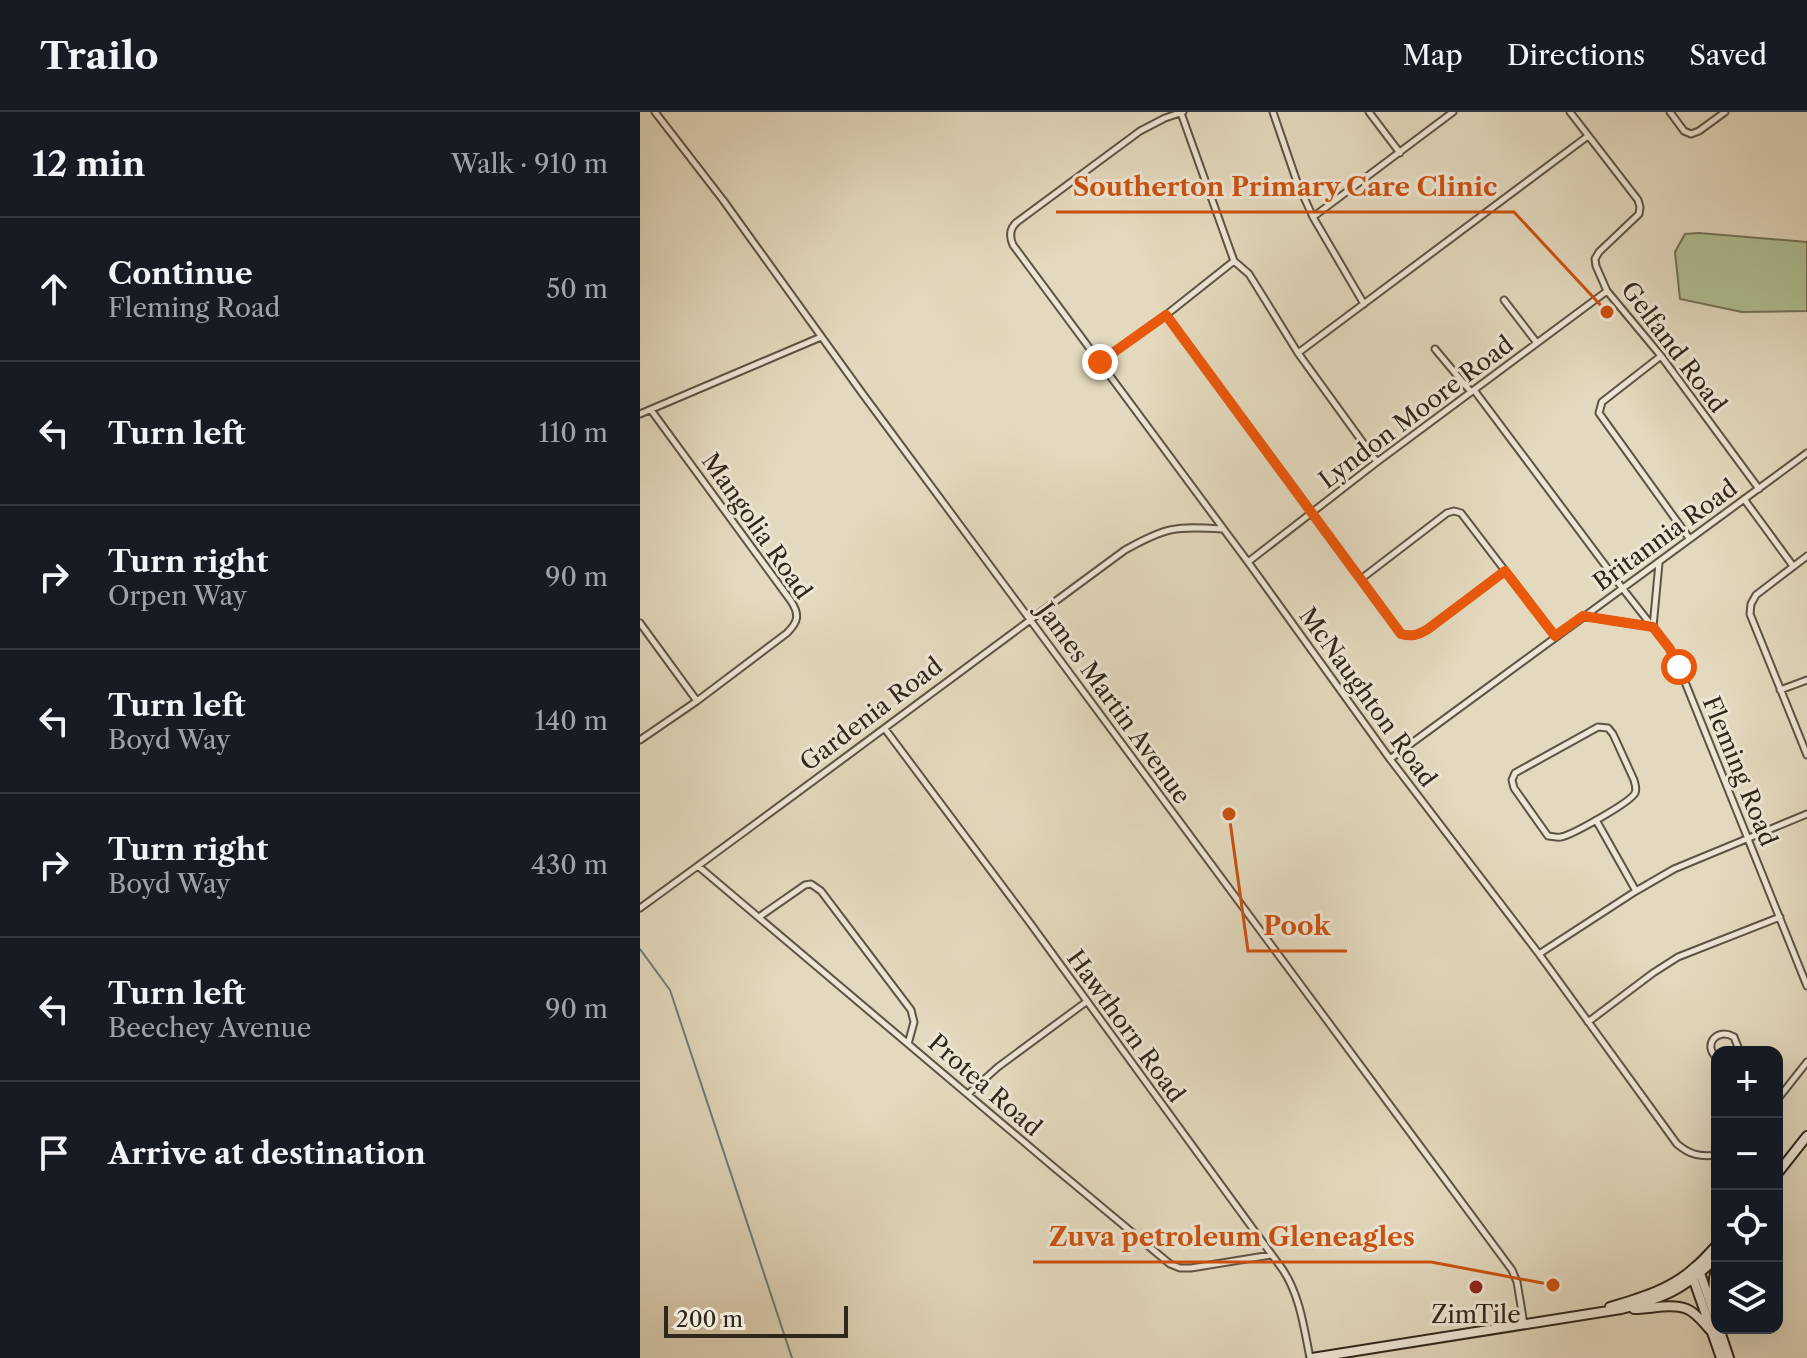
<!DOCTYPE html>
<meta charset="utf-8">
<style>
:root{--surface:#171b24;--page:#20242c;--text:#f1f3f6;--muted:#9ea1a6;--line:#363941}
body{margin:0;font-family:"Libre Caslon Text",serif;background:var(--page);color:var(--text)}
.controls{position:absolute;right:24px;bottom:24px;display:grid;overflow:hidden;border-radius:16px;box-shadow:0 8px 32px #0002}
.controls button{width:72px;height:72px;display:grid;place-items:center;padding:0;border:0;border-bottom:2px solid var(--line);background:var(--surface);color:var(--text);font:40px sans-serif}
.scale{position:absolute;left:24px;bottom:20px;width:184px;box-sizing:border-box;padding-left:8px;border:4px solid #30261b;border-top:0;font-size:22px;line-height:28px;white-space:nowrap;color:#30261b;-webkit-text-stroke:6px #ede6d5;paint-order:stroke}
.stop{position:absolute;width:24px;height:24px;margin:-18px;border:6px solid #ea580c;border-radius:50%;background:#fff}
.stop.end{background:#ea580c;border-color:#fff;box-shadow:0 2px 8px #0008}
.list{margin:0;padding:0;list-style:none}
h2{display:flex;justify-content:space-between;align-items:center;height:104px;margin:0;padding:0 32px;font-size:34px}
h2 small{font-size:26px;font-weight:400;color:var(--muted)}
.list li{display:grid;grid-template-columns:52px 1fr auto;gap:24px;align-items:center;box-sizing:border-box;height:144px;padding:0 32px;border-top:2px solid var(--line)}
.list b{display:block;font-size:30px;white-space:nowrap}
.list p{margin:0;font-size:26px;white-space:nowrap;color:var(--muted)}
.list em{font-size:26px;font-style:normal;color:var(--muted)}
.icon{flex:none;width:44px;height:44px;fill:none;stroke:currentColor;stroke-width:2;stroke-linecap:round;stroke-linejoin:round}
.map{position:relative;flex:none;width:1167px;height:1246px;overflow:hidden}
header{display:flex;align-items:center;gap:48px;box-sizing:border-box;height:112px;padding:0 40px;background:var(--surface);border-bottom:2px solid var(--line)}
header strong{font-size:38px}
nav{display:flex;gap:44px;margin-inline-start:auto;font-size:28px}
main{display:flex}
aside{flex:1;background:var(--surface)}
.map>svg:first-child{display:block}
.green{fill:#b0c094;stroke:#707358;stroke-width:2}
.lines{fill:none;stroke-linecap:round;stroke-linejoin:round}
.stream{stroke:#6e7e7a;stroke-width:2}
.street-casing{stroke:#5d5344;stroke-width:9}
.secondary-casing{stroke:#30261b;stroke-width:12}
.street{stroke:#ede6d5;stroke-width:5}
.secondary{stroke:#ede6d5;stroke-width:8}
.route{stroke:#ea580c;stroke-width:10}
.poi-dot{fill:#8f2418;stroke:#ede6d5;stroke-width:3}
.labels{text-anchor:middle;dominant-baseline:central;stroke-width:6;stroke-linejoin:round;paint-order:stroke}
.street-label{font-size:24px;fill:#30261b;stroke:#ede6d5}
.poi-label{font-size:24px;fill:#30261b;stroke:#ede6d5}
.leader{fill:none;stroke:#cc510e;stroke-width:3}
.callout-dot{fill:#cc510e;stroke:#ede6d5;stroke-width:3}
.callout-label{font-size:26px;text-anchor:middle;font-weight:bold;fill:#cc510e;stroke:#ede6d5;stroke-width:6;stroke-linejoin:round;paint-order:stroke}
</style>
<header>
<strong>Trailo</strong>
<nav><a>Map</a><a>Directions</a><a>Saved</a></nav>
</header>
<main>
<aside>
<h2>12 min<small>Walk · 910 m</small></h2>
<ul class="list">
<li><svg class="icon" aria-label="ahead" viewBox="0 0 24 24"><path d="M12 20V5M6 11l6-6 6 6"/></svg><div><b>Continue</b><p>Fleming Road</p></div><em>50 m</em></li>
<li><svg class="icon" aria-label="left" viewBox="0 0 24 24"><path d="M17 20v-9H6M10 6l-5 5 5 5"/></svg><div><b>Turn left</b></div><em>110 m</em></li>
<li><svg class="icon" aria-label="right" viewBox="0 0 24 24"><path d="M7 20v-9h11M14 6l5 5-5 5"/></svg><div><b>Turn right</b><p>Orpen Way</p></div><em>90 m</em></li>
<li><svg class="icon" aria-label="left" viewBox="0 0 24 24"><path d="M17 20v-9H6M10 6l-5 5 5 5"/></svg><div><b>Turn left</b><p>Boyd Way</p></div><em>140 m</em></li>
<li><svg class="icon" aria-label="right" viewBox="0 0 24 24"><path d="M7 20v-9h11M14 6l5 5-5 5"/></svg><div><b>Turn right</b><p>Boyd Way</p></div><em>430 m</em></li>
<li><svg class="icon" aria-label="left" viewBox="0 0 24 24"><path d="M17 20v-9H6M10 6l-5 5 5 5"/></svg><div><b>Turn left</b><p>Beechey Avenue</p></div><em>90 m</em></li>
<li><svg class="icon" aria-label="arrive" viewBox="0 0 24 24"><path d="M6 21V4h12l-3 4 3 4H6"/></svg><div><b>Arrive at destination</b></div></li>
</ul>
</aside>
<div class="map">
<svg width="1167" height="1246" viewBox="0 0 1167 1246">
<rect width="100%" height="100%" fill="#e3d9be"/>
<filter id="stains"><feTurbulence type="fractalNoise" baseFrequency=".0025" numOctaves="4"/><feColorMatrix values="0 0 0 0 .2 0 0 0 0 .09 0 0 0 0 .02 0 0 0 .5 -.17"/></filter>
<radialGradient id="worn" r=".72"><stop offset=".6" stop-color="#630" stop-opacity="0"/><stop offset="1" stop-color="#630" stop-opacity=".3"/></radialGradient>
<path class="green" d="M1059,121l108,9v69l-65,1 -62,-13 -5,-47 10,-18z"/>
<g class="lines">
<path class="stream" d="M0,837l30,41 122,368"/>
<g class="street-casing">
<path id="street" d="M15,0l68,88 139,193 650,877 5,12 7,42
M543,0l-18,6 -25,13 -123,91c-7,6 -8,14 -4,23l235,317 142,197 149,195 138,190c13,11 23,13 40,11
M633,0l24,70 16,35 51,87
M729,0l31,41
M930,0l68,88 2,7 -1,7 -40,38 -4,7 1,7 11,25 54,65 98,133
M1030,0l14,19 7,3 8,-3 26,-19
M541,1l53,148 15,13 49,79 79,109
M673,105l140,-105
M864,188l33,43
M526,203l235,319c11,3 17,1 27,-5l77,-58
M795,237l36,43
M658,241l290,-217
M1021,244l-59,46 -3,11 90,125
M460,250l66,-47 68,-54
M834,278l149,199 47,60 9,18 128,319
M0,302l181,-77
M1104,387l49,67
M1167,444l-51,39 -5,9 -1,10 57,141
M608,450l129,-100 230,-171
M721,467l86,-66 7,-2 7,2 94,123
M943,504l70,11 6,-64
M0,511l57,78
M1140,578l27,-10
M958,615l10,1 5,6 21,46c1,5 3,8 1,13 -4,9 -63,42 -74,44 -4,1 -9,-1 -13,-1l-34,-48 -2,-8 3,-7z
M245,617l145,194 253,347c17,26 21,58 27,88
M0,628l57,-39 90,-68c11,-11 13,-18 4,-32l-140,-191
M750,647l417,-306
M956,708l40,71
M58,754l352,298 120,100 10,4h11l80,-13
M0,796c163,-118 323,-239 485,-358 41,-23 50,-24 97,-21
M119,805l46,-32 6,-1 10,7 90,119 3,12 -6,22
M899,842l97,-63 38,-22 133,-55
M948,910l65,-49 25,-16 102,-40
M1077,946c-15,-13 0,-31 17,-21l6,15
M328,982l30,-27 88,-65
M1137,988l30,-38"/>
</g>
<g class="secondary-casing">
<path id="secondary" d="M1137,1062l30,-38
M1054,1161l-1,5 28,80
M1060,1161l17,49
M1073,1190l1,-24 3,-11
M970,1195c30,-9 62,-18 85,-40 8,-6 15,-15 22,-22
M994,1197c17,0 37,-6 53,0 10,4 18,16 25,23
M1079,1216l10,30
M672,1246l309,-49c43,-11 64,-20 96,-52"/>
</g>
<use href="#street" class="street"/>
<use href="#secondary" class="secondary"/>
</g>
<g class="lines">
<path class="route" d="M460,250l66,-47 235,319c11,3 17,1 27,-5l77,-58 50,65 28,-20 70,11 17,22 9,18"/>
</g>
<circle class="poi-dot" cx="836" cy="1175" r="8"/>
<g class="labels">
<g class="street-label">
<text transform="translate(1034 235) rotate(53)">Gelfand Road</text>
<text transform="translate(776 300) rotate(-37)">Lyndon Moore Road</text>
<text transform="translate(117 414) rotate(55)">Mangolia Road</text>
<text transform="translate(1025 423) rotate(-36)">Britannia Road</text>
<text transform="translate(728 585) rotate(54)">McNaughton Road</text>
<text transform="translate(474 591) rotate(54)">James Martin Avenue</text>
<text transform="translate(231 602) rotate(-37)">Gardenia Road</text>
<text transform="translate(1100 659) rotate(68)">Fleming Road</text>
<text transform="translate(486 914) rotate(54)">Hawthorn Road</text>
<text transform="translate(345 973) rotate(41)">Protea Road</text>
</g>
<g class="poi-label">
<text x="836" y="1202">ZimTile</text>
</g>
</g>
<path class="leader" d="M967 200L874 100H416M589 702L608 839H707M913 1173L791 1150H393"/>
<g class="callout-dot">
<circle cx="967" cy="200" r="8"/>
<circle cx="589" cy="702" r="8"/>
<circle cx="913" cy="1173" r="8"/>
</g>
<g class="callout-label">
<text x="645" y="84">Southerton Primary Care Clinic</text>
<text x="657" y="823">Pook</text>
<text x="592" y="1134">Zuva petroleum Gleneagles</text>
</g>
<rect width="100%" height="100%" filter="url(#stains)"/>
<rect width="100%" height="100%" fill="url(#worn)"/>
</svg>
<div class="controls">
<button>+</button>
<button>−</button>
<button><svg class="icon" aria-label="locate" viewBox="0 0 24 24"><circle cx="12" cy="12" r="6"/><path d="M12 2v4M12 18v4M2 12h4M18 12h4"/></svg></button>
<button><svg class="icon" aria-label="layers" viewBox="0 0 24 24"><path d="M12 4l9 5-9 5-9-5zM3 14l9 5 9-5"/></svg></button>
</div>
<div class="scale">200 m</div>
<div class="stop" style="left:1039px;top:555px"></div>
<div class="stop end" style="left:460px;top:250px"></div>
</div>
</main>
